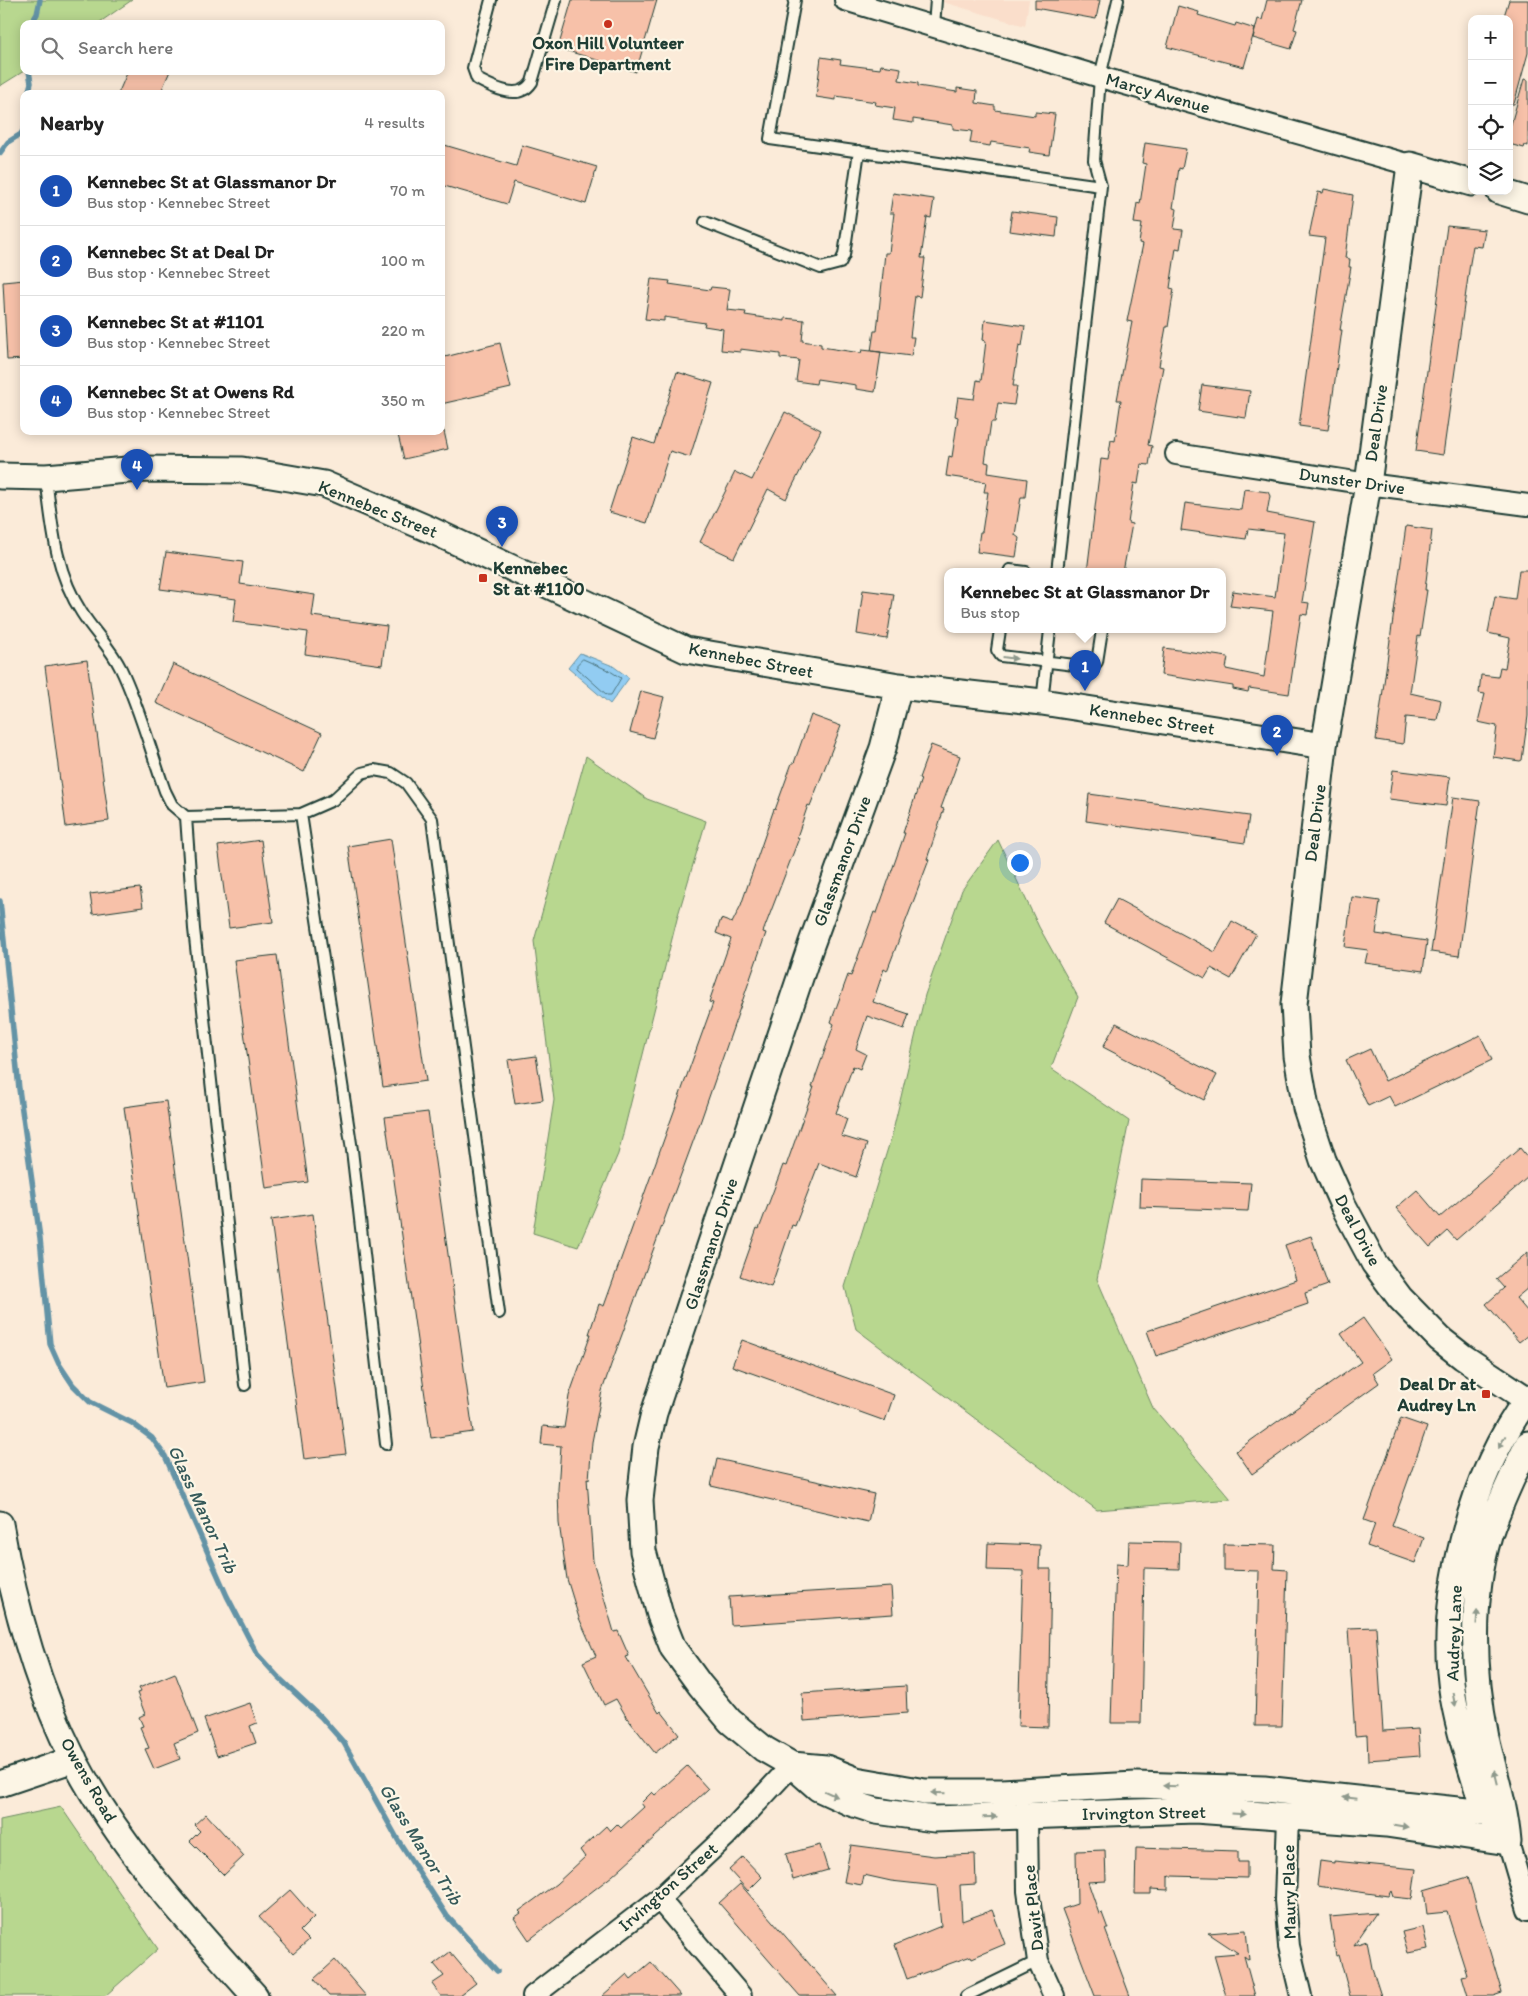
<!DOCTYPE html>
<meta charset="utf-8">
<style>
:root{--surface:#fff;--page:#f6f6f6;--text:#222;--muted:#767676;--line:#e0e0e0;--accent:#c8321e}
body{margin:0;font-family:Itim,sans-serif;background:var(--page);color:var(--text)}
.controls{position:absolute;right:15px;top:15px;display:grid;overflow:hidden;border-radius:10px;box-shadow:0 2px 12px #0003}
.controls button{width:45px;height:45px;display:grid;place-items:center;padding:0;border:0;border-bottom:1px solid var(--line);background:var(--surface);color:var(--text);font:25px sans-serif}
.you{position:absolute;left:1019px;top:862px;width:18px;height:18px;margin:-12px;border:4px solid #fff;border-radius:50%;background:#1a73e8;box-shadow:0 0 0 8px #1a73e833}
.badge{display:grid;place-items:center;width:32px;height:32px;border-radius:50%;background:var(--accent);color:#fff;font-size:16px;font-weight:700}
.pin{position:absolute;translate:-50% -41px;filter:drop-shadow(0 1px 2px #0008)}
.pin::after{content:'';position:absolute;top:26px;width:18px;height:15px;background:inherit;clip-path:polygon(0 0,100% 0,50% 100%)}
.popup{position:absolute;left:944px;top:568px;width:282px;height:65px;box-sizing:border-box;display:grid;place-content:center;border-radius:10px;background:var(--surface);filter:drop-shadow(0 1px 4px #0005);font-size:16px;white-space:nowrap;color:var(--muted)}
.popup b{font-size:19px;color:var(--text)}
.popup::after{content:'';position:absolute;left:50%;top:100%;margin-left:-10px;border:10px solid transparent;border-top-color:var(--surface)}
.list{margin:0;padding:0;list-style:none}
h2{display:flex;justify-content:space-between;align-items:center;height:65px;margin:0;padding:0 20px;font-size:21px}
h2 small{font-size:16px;font-weight:400;color:var(--muted)}
.list li{display:grid;grid-template-columns:32px 1fr auto;gap:15px;align-items:center;box-sizing:border-box;height:70px;padding:0 20px;border-top:1px solid var(--line)}
.list b{display:block;font-size:19px;white-space:nowrap}
.list p{margin:0;font-size:16px;white-space:nowrap;color:var(--muted)}
.list em{font-size:16px;font-style:normal;color:var(--muted)}
.icon{flex:none;width:28px;height:28px;fill:none;stroke:currentColor;stroke-width:2;stroke-linecap:round;stroke-linejoin:round}
.map{position:relative;flex:none;width:1528px;height:1996px;overflow:hidden}
.search{position:absolute;background:var(--surface);box-shadow:0 2px 12px #0003;left:20px;top:20px;width:425px;height:55px;display:flex;align-items:center;gap:12px;box-sizing:border-box;padding:0 18px;border-radius:10px;color:var(--muted);font-size:19px}
.panel{position:absolute;background:var(--surface);box-shadow:0 2px 12px #0003;left:20px;top:90px;width:425px;height:345px;border-radius:10px}
.map>svg:first-child{display:block}
.built{fill:#fadecb}
.green{fill:#b8d78f;stroke:#6c8a62}
.water{fill:#92ccf2;stroke:#6493a6}
.lines{fill:none;stroke-linecap:round;stroke-linejoin:round}
.shore{stroke:#4d7680;stroke-width:1}
.stream{stroke:#6493a6;stroke-width:5.5}
.building{fill:#f7c1a9;stroke:#1f3d34}
.service-casing{stroke:#1f3d34;stroke-width:14}
.minor-casing{stroke:#1f3d34;stroke-width:24}
.tertiary-casing{stroke:#1f3d34;stroke-width:29}
.service{stroke:#fcf5e5;stroke-width:10}
.minor{stroke:#fcf5e5;stroke-width:20}
.tertiary{stroke:#fcf5e5;stroke-width:25}
.oneway{fill:#8e998c}
.poi-dot{fill:#c8321e;stroke:#fcf5e5;stroke-width:2}
.labels{text-anchor:middle;dominant-baseline:central;stroke-width:4.5;stroke-linejoin:round;paint-order:stroke}
.poi-label{font-size:18px;font-weight:bold;fill:#1f3d34;stroke:#fcf5e5}
.street-label{font-size:18px;fill:#1f3d34;stroke:#fcf5e5}
.water-label{font-size:19px;font-style:italic;fill:#365a5a;stroke:#fcf5e5}
</style>
<div class="map">
<svg width="1528" height="1996" viewBox="0 0 1528 1996">
<rect width="100%" height="100%" fill="#fbebd9"/>
<filter id="ink" filterUnits="userSpaceOnUse"><feTurbulence type="fractalNoise" baseFrequency=".02" numOctaves="2"/><feDisplacementMap in="SourceGraphic" scale="10" xChannelSelector="R" yChannelSelector="G"/><feConvolveMatrix kernelMatrix="1 2 1 2 8 2 1 2 1" color-interpolation-filters="sRGB"/></filter>
<g filter="url(#ink)">
<path class="built" d="M936,0h93l-4,26z"/>
<path class="green" d="M0,0h132l-35,24h-73v47l-24,15z
M586,756l61,43 59,22 -28,94 -60,239 -40,93 -45,-14 21,-133 -20,-159z
M998,840l41,87 39,70 -27,71 78,53 -32,158 56,129 78,91 -134,11 -241,-181 -11,-42 47,-152 33,-140 37,-105z
M61,1807l97,142 -53,47h-105v-176z"/>
<path class="water" d="M580,653l33,13 16,12 -19,26 -42,-36z"/>
<g class="lines">
<path class="shore" d="M583,659l27,12 11,7 -10,17h-4l-30,-27v-3z"/>
<path class="stream" d="M31,24l6,-10 3,-14
M24,40v7
M28,94l3,-11 -2,-12
M0,153l8,-11 13,-8 3,-5
M0,901l19,188 21,149 10,106 9,20 14,21 17,17 42,21 20,15 13,18 62,140 30,58 21,23 43,40 23,26 54,97 49,76 50,55"/>
</g>
<path class="building" d="M572,0h85l-21,72 -78,-24z
M1035,0h65l-4,19 -61,-11z
M1267,0h35l-8,29 3,1 -6,19 -38,-11 5,-19 4,1z
M1509,0h19v53l-14,51h-5v-85h-6z
M1178,6l21,6 -1,3 37,11 1,-3 19,6 -11,38 -77,-20z
M821,57l20,3 -1,4 40,5 1,-4 20,3 -2,12 19,3v3l39,6v-4l20,3 -1,12 19,3v4l40,6v-4l20,2 -6,41 -20,-3 1,-4 -39,-6 -1,4 -20,-3 2,-12 -19,-2v-4l-40,-6v4l-20,-3 2,-12 -20,-3 1,-3 -40,-6v4l-20,-3z
M128,71h42l-10,23h-42z
M1524,79l4,1v66l-3,-1 -1,3 -15,-4v-13z
M1145,143l41,6 -4,20 -3,-1 -6,40 4,1 -3,20 9,1 -3,19 -4,-1 -6,40 4,1 -6,38h-2l-7,39 4,1 -15,78 4,1 -3,19 -8,-1 -3,20 -4,-1 -6,40 4,1 -9,48h-36l14,-113 7,1 3,-20 4,1 6,-41h-4l15,-78 -5,-1 16,-77 -4,-1 3,-19 -8,-1 3,-20 3,1 6,-40 -4,-1z
M441,144l75,22 6,-21 75,22 -11,37 -72,-22 -7,22 -66,-19z
M1324,189l29,6 -8,63 5,1 -1,8h2l-11,63h2l-14,100 -29,-4 26,-188 -16,-2 9,-44 5,1z
M893,193l41,6 -3,19 -4,-1 -6,41h4l-5,39 -5,-1 -5,41h4l-3,19 -40,-5 3,-20h3l8,-78h4l5,-40h-4z
M1012,211l46,6 -2,20 -47,-6z
M1447,226l38,4 -3,17 -9,-1 -3,17 -27,192 -27,-4z
M651,279l19,2 -1,3 41,6 1,-3 19,2 -3,21 19,2 -1,3 40,6v-3l19,2 -2,21 19,3v3l40,6 1,-3 19,2 -6,40 -19,-3v-4l-39,-6 -1,5 -20,-3 3,-21 -19,-2v-4l-40,-5v3l-19,-2 2,-21 -19,-3 1,-3 -41,-6v4l-19,-2z
M24,280v79l-17,1 -4,-78z
M985,320l40,6 -3,20 -3,-1 -6,41h4l-3,19 -16,-2 -3,19h-4l-6,40 4,1 -1,10 39,6 -2,18h-4l-6,38 4,3 -3,19 -39,-5 3,-20h2l6,-40h-4l2,-10 -40,-6 3,-20 3,1 6,-40 -3,-1 3,-19 16,2 3,-19 4,1 5,-40 -3,-1z
M500,343l11,45 -70,16v-46z
M677,372l36,11 -23,74 -20,-6 -23,72 -38,-11 24,-75 21,7z
M1202,385l48,6 -4,27 -48,-7z
M785,412l36,18 -35,69 -18,-10 -34,69 -34,-16 35,-70 17,8z
M397,431h47l4,18 -44,10z
M1244,489l24,3 2,4 -3,17 48,9 -13,80 7,1 -2,12 -6,-1 -12,80 -40,-6 -1,4 -15,-3v-3l-72,-11 3,-27 64,9 -2,12 38,8 9,-66 -43,-5 3,-15 42,6 9,-64 -36,-4 -2,10 -65,-9 4,-27 56,7z
M1406,526l26,4 -7,60h2l-7,47 -2,-1 -8,57 31,7 -4,20 -31,-3 -3,27 -27,-4z
M166,552l77,10 -3,22 75,11 -3,21 75,10 -5,39 -77,-11 3,-22 -75,-10 3,-23 -76,-10z
M1519,570h9v146l-6,44 -2,1 -27,-4 4,-31 -19,-4 7,-28 -6,-1 2,-18 17,2 2,-10 5,1 5,-30 -22,-5 7,-37 20,3z
M863,590l31,4 -7,45 -30,-5z
M87,660l22,161 -43,6 -21,-161z
M173,664l149,69 -18,39 -148,-69z
M641,691l23,6 -11,41 -23,-6z
M811,715l30,11 -31,80 -2,-1 -11,32 2,1 -36,94 3,1 -65,187 -88,239 -11,32 -10,51 -3,37 -2,-1 6,83 21,71 4,-1 11,25 -3,1 33,56 2,-2 18,23 -24,19 -28,-35 -11,-19 -12,6 -21,-43 13,-6 -17,-38 -12,-39 -8,-56 -1,-34 3,-43 -20,-2 2,-18 21,2 5,-32 22,-62h-2l10,-30 5,2 109,-303 -4,-1 22,-63 -15,-6 5,-14 11,4 9,-18 33,-96 1,1 17,-47h2z
M931,745l29,11 -19,52 3,1 -17,50 2,1 -42,111 -3,-2 -11,33 36,12 -5,15 -37,-13 -11,33 10,5 -6,15 -7,-3 -17,47 11,6 -6,17 26,8 -11,33 -37,-14 -24,63 -3,-1 -21,62 -31,-11 17,-48 2,1 24,-64 3,1 28,-79h-2l22,-63 -3,-2 17,-47 3,1 23,-64 3,1 28,-80h-2l18,-54 -2,-1z
M1393,770l57,7 -4,29 -57,-7z
M1089,794l160,22 -4,27 -159,-22z
M1453,797l27,4 -21,155 -28,-4z
M391,839l35,242 -43,6 -35,-241z
M261,840l12,82 -44,6 -11,-82z
M140,888l3,19 -50,7 -3,-20z
M1352,897l28,4 -4,33 51,7 -4,30 -58,-8 3,-13 -23,-3z
M1117,899l98,53 17,-31 24,13 -25,45 -20,-11 -6,10 -101,-55z
M277,955l31,227 -42,6 -32,-228z
M1116,1023l101,52 -13,25 -101,-53z
M1480,1035l12,25 -97,47 -6,-11 -21,10 -22,-46 24,-11 15,32z
M536,1056l7,44 -28,4 -7,-44z
M166,1101l38,281 -40,6 -40,-281z
M428,1112l45,320 -42,6 -46,-321z
M1520,1148l8,10v19l-72,63 -8,-9 -18,16 -34,-39 21,-18 23,27z
M1141,1179l110,4 -3,28 -108,-4z
M313,1214l33,240 -42,5 -33,-239z
M1311,1236l17,49 -23,8 3,11 -152,52 -9,-25 149,-51 -11,-35z
M1528,1252v36l-12,10 12,14v23l-9,7 -33,-38 18,-16 -8,-9z
M1363,1318l29,41 -19,14 6,10 -127,91 -16,-23 125,-89 -20,-28z
M742,1340l152,55 -9,26 -153,-55z
M1401,1418l26,9 -35,99 32,12 -9,25 -48,-17 8,-22 -11,-4z
M717,1459l157,35 -6,28 -157,-36z
M1129,1541l51,1 -1,27 -35,-1 -3,155h-30l5,-159 12,1z
M988,1543l52,2 -1,24h12l-3,158 -30,-1 5,-155 -36,-1z
M1224,1544l51,1 -1,24 13,1 -5,156h-27l4,-155 -35,-1z
M891,1587l2,27 -162,11 -2,-28z
M1376,1627l7,104 35,-2 2,27 -52,4 -1,-25 -12,1 -7,-108z
M175,1673l23,60 -24,10 6,16 -26,10 -9,-20 4,-1 -9,-21 3,-1 -4,-9 6,-3 -8,-21 4,-1 -2,-4z
M906,1686l1,27 -103,8 -2,-28z
M250,1703l7,20 -7,3 6,17 -39,13 -13,-37z
M687,1766l21,23 -96,87 -83,64 -15,-22 7,-5 -2,-2 37,-27 29,-27 -5,-7 26,-24 4,5 7,-7 4,4 23,-21 -3,-4 11,-11 3,3z
M206,1814l38,42 -20,19 -34,-34 10,-10 -6,-6z
M820,1845l8,25 -35,10 -7,-26z
M851,1845l83,11 41,-2 1,30 -16,1 2,36 30,-11 13,34 -33,14 -1,-2 -64,23 -12,-34 46,-19 -4,-40 -46,-5 -27,-6 -2,10 -18,-3z
M1136,1848l102,3v11h9v16l-76,-2 -3,1v13l-17,-1v5h-16z
M1105,1850l1,31 -18,1 11,32 3,-1 6,16h-3l25,67h-35l-33,-87 15,-5 -1,-53z
M743,1857l19,20 -14,14 -19,-21z
M1320,1861l14,2v-2l82,8 -4,30 -19,-2 -2,-6 -3,5 -71,-10z
M1468,1877l34,116 -9,3h-25l-6,-20 5,-1 -20,-63 -20,2 -3,-24z
M740,1884l33,38 64,74h-37l-15,-17 -66,-76z
M290,1890l24,27 -14,14 9,9 -16,14 -34,-37z
M1376,1913l-22,32 13,-4 5,27 9,28h-31l-11,-41 -3,1 -6,-39z
M1423,1927l5,22 -20,4 -6,-21z
M1246,1930l3,30 -5,-4 11,40h-29l-12,-41 24,-2 -30,-20z
M450,1952l26,31 -17,13h-18l-9,-12 12,-8 -10,-12z
M335,1960l31,36h-37l-15,-17z
M651,1962l30,34h-79l25,-22 4,5z"/>
<g class="lines">
<g class="service-casing">
<path id="service" d="M491,0l-18,68 4,11c11,6 33,18 46,11 3,-1 7,-5 9,-8l24,-82
M795,0l-25,139 331,47
M934,26l2,-26
M705,222l116,46 19,-5 4,-8 15,-104
M46,477c6,48 9,95 36,136 12,19 29,35 39,56 18,37 30,83 44,122l7,14 14,12 8,112 51,456
M1009,572l1,-2 16,2
M1057,572l44,-386 -7,-26 6,-83 18,-77
M1000,630l-3,20 4,6 90,11 6,-5 5,-32
M1042,702l8,-72
M301,814l51,336 34,294
M186,817l115,-3 32,-14 29,-27 12,-3 17,3 15,10 26,36 67,494
M966,1996l72,-35"/>
</g>
<g class="minor-casing">
<path id="minor" d="M845,0l255,77 310,88
M1176,454l192,30 160,21
M1485,1813l23,29 20,68
M1027,1816l1,75 10,70 16,35
M1288,1818l-3,82 4,46 12,50
M659,1899l82,97
M533,1996l126,-97 67,-63 66,-71"/>
</g>
<g class="tertiary-casing">
<path id="tertiary" d="M1472,183l-62,-18 -42,319 -44,262 -30,258 3,52 9,52 17,52 20,45 31,58 26,35 40,41 23,18 65,43
M1499,191l29,9
M0,476l46,1 93,-8 103,1 82,14 107,46 255,120 213,36 143,16 282,44
M899,686l-16,62 -72,197 -157,468 -8,34 -6,53 3,51 17,64 13,33 27,37 30,36 34,28 28,16 26,23 33,15 25,8 58,8 261,-9 191,14 122,18c-3,-36 -14,-69 -22,-104 -13,-64 -16,-139 3,-203 10,-31 25,-62 39,-91
M0,1524c14,81 36,161 73,234 46,89 116,164 182,238
M792,1765l34,3 30,12 69,12h77l134,-7 128,4 221,24c-12,-39 -25,-77 -32,-117 -16,-95 18,-221 75,-298
M0,1784l74,-25"/>
</g>
<use href="#service" class="service"/>
<use href="#minor" class="minor"/>
<use href="#tertiary" class="tertiary"/>
</g>
<defs><path id="oneway-solid" d="M-6-.8H1V-3.2L6.5 0L1 3.2V.8H-6Z" transform="scale(1.25)"/></defs>
<g class="oneway">
<use href="#oneway-solid" transform="translate(1010 658) rotate(7)"/>
<use href="#oneway-solid" transform="translate(1502 1442) rotate(118)"/>
<use href="#oneway-solid" transform="translate(1477 1617) rotate(-86)"/>
<use href="#oneway-solid" transform="translate(1454 1700) rotate(79)"/>
<use href="#oneway-solid" transform="translate(1496 1777) rotate(-104)"/>
<use href="#oneway-solid" transform="translate(1170 1786) rotate(-178)"/>
<use href="#oneway-solid" transform="translate(938 1793) rotate(-179)"/>
<use href="#oneway-solid" transform="translate(831 1794) rotate(24)"/>
<use href="#oneway-solid" transform="translate(1350 1798) rotate(-174)"/>
<use href="#oneway-solid" transform="translate(1239 1814) rotate(4)"/>
<use href="#oneway-solid" transform="translate(990 1817) rotate(-2)"/>
<use href="#oneway-solid" transform="translate(1401 1826) rotate(9)"/>
</g>
</g>
<g class="poi-dot">
<circle cx="608" cy="24" r="5"/>
<rect x="478" y="573" width="10" height="10" rx="2.5"/>
<rect x="1481" y="1389" width="10" height="10" rx="2.5"/>
</g>
<g class="labels">
<g class="poi-label">
<text x="608" y="43">Oxon Hill Volunteer<tspan x="608" dy="21">Fire Department</tspan></text>
<text x="493" y="568" text-anchor="start">Kennebec<tspan x="493" dy="21">St at #1100</tspan></text>
<text x="1476" y="1384" text-anchor="end">Deal Dr at<tspan x="1476" dy="21">Audrey Ln</tspan></text>
</g>
<g class="street-label">
<text transform="translate(1158 93) rotate(16)">Marcy Avenue</text>
<text transform="translate(1376 423) rotate(-82)">Deal Drive</text>
<text transform="translate(1352 481) rotate(8)">Dunster Drive</text>
<text transform="translate(378 509) rotate(22)">Kennebec Street</text>
<text transform="translate(751 660) rotate(11)">Kennebec Street</text>
<text transform="translate(1152 719) rotate(9)">Kennebec Street</text>
<text transform="translate(1315 823) rotate(-83)">Deal Drive</text>
<text transform="translate(842 861) rotate(-70)">Glassmanor Drive</text>
<text transform="translate(1358 1230) rotate(62)">Deal Drive</text>
<text transform="translate(711 1244) rotate(-72)">Glassmanor Drive</text>
<text transform="translate(1454 1633) rotate(-88)">Audrey Lane</text>
<text transform="translate(89 1780) rotate(60)">Owens Road</text>
<text transform="translate(1144 1813) rotate(-1)">Irvington Street</text>
<text transform="translate(668 1887) rotate(-41)">Irvington Street</text>
<text transform="translate(1289 1892) rotate(-91)">Maury Place</text>
<text transform="translate(1033 1908) rotate(-96)">Davit Place</text>
</g>
<g class="water-label">
<text transform="translate(203 1509) rotate(65)">Glass Manor Trib</text>
<text transform="translate(421 1844) rotate(58)">Glass Manor Trib</text>
</g>
</g>
</svg>
<div class="controls">
<button>+</button>
<button>−</button>
<button><svg class="icon" aria-label="locate" viewBox="0 0 24 24"><circle cx="12" cy="12" r="6"/><path d="M12 2v4M12 18v4M2 12h4M18 12h4"/></svg></button>
<button><svg class="icon" aria-label="layers" viewBox="0 0 24 24"><path d="M12 4l9 5-9 5-9-5zM3 14l9 5 9-5"/></svg></button>
</div>
<div class="you"></div>
<div class="pin badge" style="left:1085px;top:691px;background:#1a4fb4">1</div>
<div class="popup"><b>Kennebec St at Glassmanor Dr</b>Bus stop</div>
<div class="pin badge" style="left:1277px;top:756px;background:#1a4fb4">2</div>
<div class="pin badge" style="left:502px;top:547px;background:#1a4fb4">3</div>
<div class="pin badge" style="left:137px;top:490px;background:#1a4fb4">4</div>
<div class="search"><svg class="icon" aria-label="search" viewBox="0 0 24 24"><circle cx="10" cy="10" r="6"/><path d="M15 15l6 6"/></svg>Search here</div>
<section class="panel">
<h2>Nearby<small>4 results</small></h2>
<ul class="list">
<li><span class="badge" style="background:#1a4fb4">1</span><div><b>Kennebec St at Glassmanor Dr</b><p>Bus stop · Kennebec Street</p></div><em>70 m</em></li>
<li><span class="badge" style="background:#1a4fb4">2</span><div><b>Kennebec St at Deal Dr</b><p>Bus stop · Kennebec Street</p></div><em>100 m</em></li>
<li><span class="badge" style="background:#1a4fb4">3</span><div><b>Kennebec St at #1101</b><p>Bus stop · Kennebec Street</p></div><em>220 m</em></li>
<li><span class="badge" style="background:#1a4fb4">4</span><div><b>Kennebec St at Owens Rd</b><p>Bus stop · Kennebec Street</p></div><em>350 m</em></li>
</ul>
</section>
</div>
